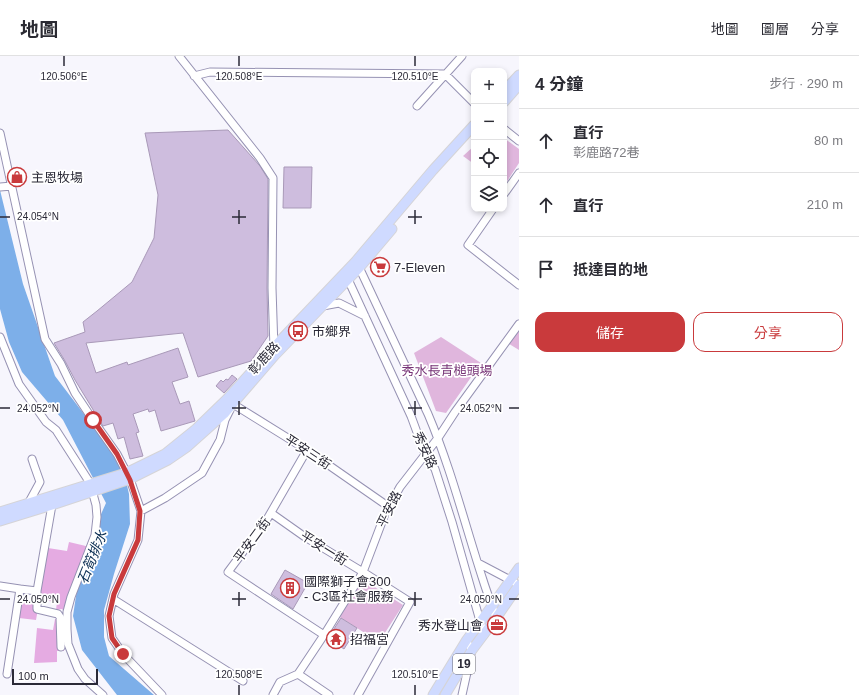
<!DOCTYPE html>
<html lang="zh-TW">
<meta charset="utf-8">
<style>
:root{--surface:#fff;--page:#f7f7f7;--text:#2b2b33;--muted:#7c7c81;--line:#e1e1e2;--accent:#c93a3c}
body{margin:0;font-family:Helvetica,"Noto Sans TC",sans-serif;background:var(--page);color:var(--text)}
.controls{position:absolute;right:12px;top:12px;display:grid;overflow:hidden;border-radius:8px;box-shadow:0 2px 6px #0003}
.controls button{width:36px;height:36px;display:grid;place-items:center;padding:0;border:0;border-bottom:1px solid var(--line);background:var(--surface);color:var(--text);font:20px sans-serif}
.scale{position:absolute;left:12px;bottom:10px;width:86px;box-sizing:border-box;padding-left:4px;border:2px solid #2b2a37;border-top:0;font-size:11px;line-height:14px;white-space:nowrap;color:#2b2a37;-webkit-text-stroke:3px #fff;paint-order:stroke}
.stop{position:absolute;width:12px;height:12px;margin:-9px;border:3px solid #c93a3c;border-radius:50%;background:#fff}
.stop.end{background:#c93a3c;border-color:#fff;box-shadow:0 1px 4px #0008}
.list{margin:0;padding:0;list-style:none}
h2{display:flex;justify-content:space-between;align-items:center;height:52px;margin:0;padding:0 16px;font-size:17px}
h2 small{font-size:13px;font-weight:400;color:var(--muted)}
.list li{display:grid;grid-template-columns:26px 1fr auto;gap:12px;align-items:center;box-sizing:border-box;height:64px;padding:0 16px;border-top:1px solid var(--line)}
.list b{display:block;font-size:15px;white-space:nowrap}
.list p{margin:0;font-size:13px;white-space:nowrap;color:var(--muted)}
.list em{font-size:13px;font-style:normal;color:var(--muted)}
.actions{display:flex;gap:8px;padding:12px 16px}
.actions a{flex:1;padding:9px 0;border:1px solid var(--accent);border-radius:12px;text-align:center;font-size:14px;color:var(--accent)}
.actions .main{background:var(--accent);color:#fff}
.icon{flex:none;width:22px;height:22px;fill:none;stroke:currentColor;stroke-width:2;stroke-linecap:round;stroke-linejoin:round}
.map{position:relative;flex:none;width:519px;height:639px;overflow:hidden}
header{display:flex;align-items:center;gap:24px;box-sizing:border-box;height:56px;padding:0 20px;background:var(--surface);border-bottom:1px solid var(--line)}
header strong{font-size:19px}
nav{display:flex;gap:22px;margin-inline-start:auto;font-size:14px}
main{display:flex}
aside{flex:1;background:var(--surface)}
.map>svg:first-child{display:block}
.green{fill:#e0b6dd}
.forest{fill:#e5abe2}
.water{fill:#7dafe9}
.building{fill:#cebdde;stroke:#a999b8}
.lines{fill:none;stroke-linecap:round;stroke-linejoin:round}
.minor-casing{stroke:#9692b3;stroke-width:9}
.major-casing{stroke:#d5d4d7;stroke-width:11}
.minor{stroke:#fff;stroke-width:7}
.major{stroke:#cfdaff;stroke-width:9}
.route{stroke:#c93a3c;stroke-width:5}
.ticks{fill:none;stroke:#2b2a37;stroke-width:1.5}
.labels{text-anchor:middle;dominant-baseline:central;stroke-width:3.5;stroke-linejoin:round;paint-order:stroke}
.shield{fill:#fff;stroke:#6b6a73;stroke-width:1}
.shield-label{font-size:12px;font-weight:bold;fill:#2b2a37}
.poi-label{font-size:13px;fill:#2b2a37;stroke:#fff;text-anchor:start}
.street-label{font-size:13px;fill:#2b2a37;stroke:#fff}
.park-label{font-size:13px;fill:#763376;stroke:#fff}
.water-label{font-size:14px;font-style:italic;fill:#0a2e52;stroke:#fff}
.ticks-label{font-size:10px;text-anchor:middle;fill:#2b2a37;stroke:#fff;stroke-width:3.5;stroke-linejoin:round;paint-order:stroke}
</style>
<header>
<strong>地圖</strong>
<nav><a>地圖</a><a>圖層</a><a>分享</a></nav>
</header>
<main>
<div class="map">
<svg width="519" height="639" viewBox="0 0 519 639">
<rect width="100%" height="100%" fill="#f7f6fd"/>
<path class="green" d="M504,82l15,11v14l-15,23z
M474,90v18l-11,-8z
M519,268v26l-13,-8z
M441,281l40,26 -35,50 -10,-2 -22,-58z
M362,523l41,26 -24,37 -41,-26z"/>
<path class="forest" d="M69,486l21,5 -23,68 -5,-6 -6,1 1,-8 -17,-2 -2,-7 10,-45 19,3z
M21,544l18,3 -3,17 -17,-2z
M66,562v14l-2,19h-7v11l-23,1 3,-35 16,2 2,-11z"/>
<path class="water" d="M0,134l23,94 32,92 67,88 7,30 1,30 -16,50 -10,36v27l5,19 45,39h-37l-35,-45 -9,-34 6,-40 19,-55 8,-18 -43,-83 -41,-48 -13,-30 -9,-33z"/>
<path class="building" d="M228,74l32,36 8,13 -1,109 1,48 -17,25 -53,16 -15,-44 -97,10 10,30 31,-11 1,3 50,-17 10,29 -16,5 8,22 9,-3 6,20 -34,10 -6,-21 -6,2 -1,-3 -15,5 6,18 -3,1 7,23 -13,3 -6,-22 -6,2 -5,-16 -10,3 -28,-46 -10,-19 -11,-18 31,-11 -2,-10 14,-11 35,-29 22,-44 4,-43 -13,-62z
M284,111h28l-1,41h-28z
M232,319l5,4 -13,14 -8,-7 5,-6 2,2 3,-3 2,1z
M285,514l23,13 -15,26 -22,-15z
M341,562l16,10 -13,21 -16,-11z"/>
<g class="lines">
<g class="minor-casing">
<path id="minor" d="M179,0l81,102 13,20 -1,110 2,61
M194,20l16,-4 235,2 29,29
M417,50l45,-50
M504,73l15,12
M0,77l45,206 16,25 14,29 18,27 24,34 13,25 11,32 -3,29 -24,54 -5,22 3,22 11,16 39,41
M0,131l12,-1
M504,138l15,-21
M493,153l-25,36 51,40
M358,209l70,149c23,54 37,111 55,166 4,13 9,25 13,38
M346,219l65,141 14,38 10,15 17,53 32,113
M323,250l16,-3 26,13
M0,281l19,47 27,38 10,8 34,53 6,22 1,12 -2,18 -24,62 -4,15v17l1,15 10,25 7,10 18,16
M229,345l4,3 74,46 82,57
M307,394l-41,71 -38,51 44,29 52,34
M28,448l12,-22 -6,-17 -2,-6
M141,455l24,-13 37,-25 18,-33 5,-20 5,-10
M271,457l34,24 58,35 47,30 -52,93
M478,507l36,19
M0,530l20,3 -13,85
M20,533l17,2 15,-86
M37,535v18l21,5 2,3 1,30
M113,543l130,82
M273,639l7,-13 18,-8
M329,639l-31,-21 26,-39 39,-63 22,-58 15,-27 38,-49 17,-26 64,-88
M462,639l10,-45 -6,-9"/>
</g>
<g class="major-casing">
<path id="major" d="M504,35l15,-16
M504,46l15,-17
M0,456l126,-39 39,-19 31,-25 31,-30 47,-52 82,-86 77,-91 41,-45
M0,465l52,-16 78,-26 38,-19 19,-13 37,-33 51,-59 84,-87 33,-39
M433,639l33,-54 26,-35 27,-38
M445,639l27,-45 24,-32 23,-33"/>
</g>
<use href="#minor" class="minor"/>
<use href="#major" class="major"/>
</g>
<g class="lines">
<path class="route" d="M93,364l24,34 13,26 10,31 -2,29 -24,54 -5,22 3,22 11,16"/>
</g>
<path class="ticks" d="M64,0v10M239,0v10M415,0v10M239,154v14M415,154v14M0,161h10M232,161h14M408,161h14M239,345v14M415,345v14M0,352h10M232,352h14M408,352h14M509,352h10M239,536v14M415,536v14M0,543h10M232,543h14M408,543h14M509,543h10M239,629v10M415,629v10"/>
<defs>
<g id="shop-ring" transform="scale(1)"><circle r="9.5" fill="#fff" stroke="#c93a3c" stroke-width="1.5"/><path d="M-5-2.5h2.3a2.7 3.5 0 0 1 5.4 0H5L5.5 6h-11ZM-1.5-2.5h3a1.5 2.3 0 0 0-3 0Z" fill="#c93a3c"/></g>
<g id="supermarket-ring" transform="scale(1)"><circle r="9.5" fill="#fff" stroke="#c93a3c" stroke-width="1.5"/><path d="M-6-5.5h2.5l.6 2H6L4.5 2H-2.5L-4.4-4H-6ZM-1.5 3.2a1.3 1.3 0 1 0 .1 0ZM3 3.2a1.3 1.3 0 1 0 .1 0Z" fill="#c93a3c"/></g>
<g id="bus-ring" transform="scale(1)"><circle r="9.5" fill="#fff" stroke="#c93a3c" stroke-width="1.5"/><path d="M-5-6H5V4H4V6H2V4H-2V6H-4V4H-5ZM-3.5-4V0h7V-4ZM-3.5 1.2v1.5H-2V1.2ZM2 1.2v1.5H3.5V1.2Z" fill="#c93a3c"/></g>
<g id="building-ring" transform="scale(1)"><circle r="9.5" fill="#fff" stroke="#c93a3c" stroke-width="1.5"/><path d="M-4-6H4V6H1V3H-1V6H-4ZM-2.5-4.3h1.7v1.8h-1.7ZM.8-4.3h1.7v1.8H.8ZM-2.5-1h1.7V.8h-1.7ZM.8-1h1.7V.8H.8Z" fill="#c93a3c"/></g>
<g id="office-ring" transform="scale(1)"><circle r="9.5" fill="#fff" stroke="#c93a3c" stroke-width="1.5"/><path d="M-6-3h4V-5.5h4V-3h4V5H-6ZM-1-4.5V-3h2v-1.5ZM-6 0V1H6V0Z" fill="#c93a3c"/></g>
<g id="temple-ring" transform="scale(1)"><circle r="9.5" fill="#fff" stroke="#c93a3c" stroke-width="1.5"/><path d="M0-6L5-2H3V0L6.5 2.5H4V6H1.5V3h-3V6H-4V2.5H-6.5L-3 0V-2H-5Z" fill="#c93a3c"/></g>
</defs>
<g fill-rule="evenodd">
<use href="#shop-ring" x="17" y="121"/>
<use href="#supermarket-ring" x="380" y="211"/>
<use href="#bus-ring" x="298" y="275"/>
<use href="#building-ring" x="290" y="532"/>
<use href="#office-ring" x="497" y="569"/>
<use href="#temple-ring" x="336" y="583"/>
</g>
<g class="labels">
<rect class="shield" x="453" y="598" width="22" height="20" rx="3"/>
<g class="shield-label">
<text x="464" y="608">19</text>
</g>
<g class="poi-label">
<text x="31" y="121">主恩牧場</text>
<text x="394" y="211">7-Eleven</text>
<text x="312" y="275">市鄉界</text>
<text x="304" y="525">國際獅子會300<tspan x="304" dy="15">- C3區社會服務</tspan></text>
<text x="483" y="569" text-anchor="end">秀水登山會</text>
<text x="350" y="583">招福宮</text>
</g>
<g class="street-label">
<text transform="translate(264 302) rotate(-48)">彰鹿路</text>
<text transform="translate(425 394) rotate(65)">秀安路</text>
<text transform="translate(308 396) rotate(33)">平安三街</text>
<text transform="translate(389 453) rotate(-64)">平安路</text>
<text transform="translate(252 484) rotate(-54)">平安二街</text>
<text transform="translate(324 492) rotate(32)">平安一街</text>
</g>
<g class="park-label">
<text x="447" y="314">秀水長青槌頭場</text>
</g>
<g class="water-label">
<text transform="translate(92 501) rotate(-68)">石筍排水</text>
</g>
</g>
<g class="ticks-label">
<text x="64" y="24">120.506°E</text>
<text x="239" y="24">120.508°E</text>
<text x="415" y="24">120.510°E</text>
<text x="38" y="164">24.054°N</text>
<text x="38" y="356">24.052°N</text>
<text x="481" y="356">24.052°N</text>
<text x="38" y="547">24.050°N</text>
<text x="481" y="547">24.050°N</text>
<text x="239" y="622">120.508°E</text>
<text x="415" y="622">120.510°E</text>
</g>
</svg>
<div class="controls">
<button>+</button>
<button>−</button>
<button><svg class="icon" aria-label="locate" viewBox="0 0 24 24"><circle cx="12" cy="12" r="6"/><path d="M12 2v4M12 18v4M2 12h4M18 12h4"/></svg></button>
<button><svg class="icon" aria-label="layers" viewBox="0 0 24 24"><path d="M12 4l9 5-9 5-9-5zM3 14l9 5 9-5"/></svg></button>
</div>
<div class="scale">100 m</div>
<div class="stop" style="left:93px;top:364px"></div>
<div class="stop end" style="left:123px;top:598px"></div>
</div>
<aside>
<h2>4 分鐘<small>步行 · 290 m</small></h2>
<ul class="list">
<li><svg class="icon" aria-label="ahead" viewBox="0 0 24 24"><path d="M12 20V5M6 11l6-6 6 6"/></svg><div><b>直行</b><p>彰鹿路72巷</p></div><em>80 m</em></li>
<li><svg class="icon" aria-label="ahead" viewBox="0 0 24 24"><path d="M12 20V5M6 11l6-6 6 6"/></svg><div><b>直行</b></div><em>210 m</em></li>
<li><svg class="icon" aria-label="arrive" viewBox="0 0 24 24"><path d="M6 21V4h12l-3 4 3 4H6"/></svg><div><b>抵達目的地</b></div></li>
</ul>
<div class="actions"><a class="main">儲存</a><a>分享</a></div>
</aside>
</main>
